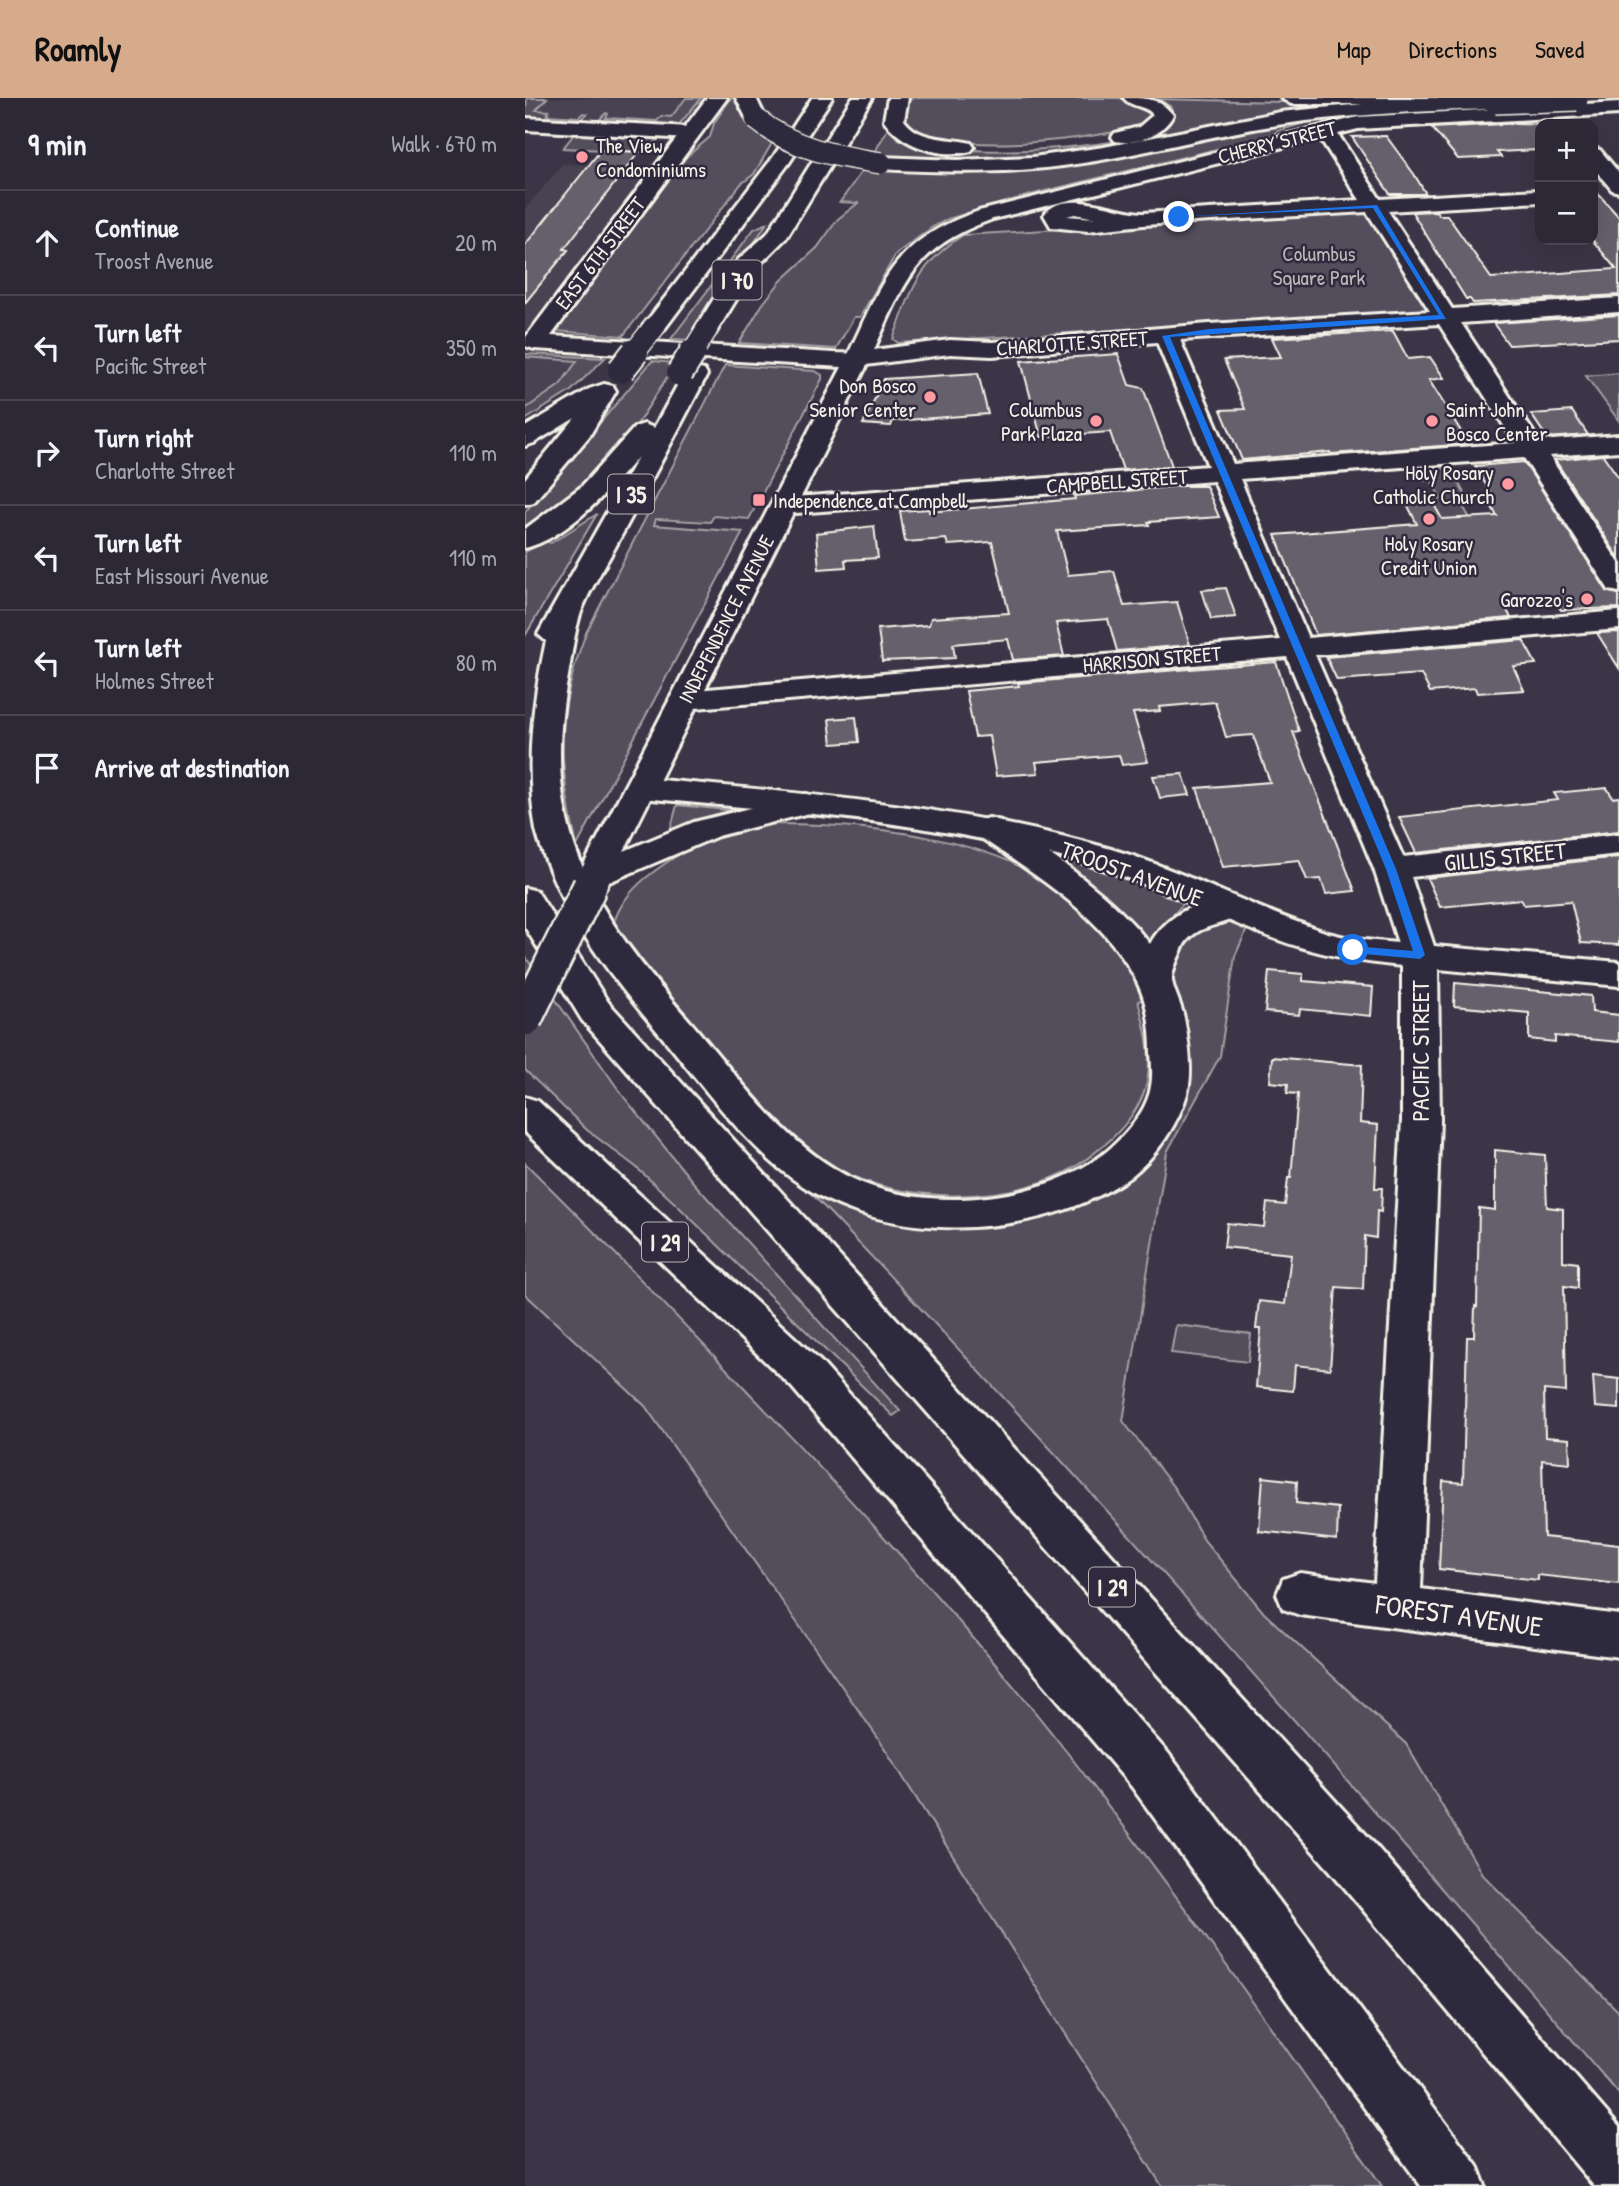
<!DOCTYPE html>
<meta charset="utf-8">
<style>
:root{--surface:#2c2835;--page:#383441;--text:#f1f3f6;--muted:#a6a6ad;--line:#484450;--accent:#d6ab8b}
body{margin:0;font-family:"Patrick Hand",sans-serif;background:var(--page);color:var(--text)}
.controls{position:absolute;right:21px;top:21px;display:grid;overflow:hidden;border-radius:14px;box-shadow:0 7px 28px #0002}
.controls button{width:63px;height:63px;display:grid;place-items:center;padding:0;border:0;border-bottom:2px solid var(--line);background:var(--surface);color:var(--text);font:35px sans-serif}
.stop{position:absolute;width:21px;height:21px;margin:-16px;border:5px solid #1a73e8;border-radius:50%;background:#fff}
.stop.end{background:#1a73e8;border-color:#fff;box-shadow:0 2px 7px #0008}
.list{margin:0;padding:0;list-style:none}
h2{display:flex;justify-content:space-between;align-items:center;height:91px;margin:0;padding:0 28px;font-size:30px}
h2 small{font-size:23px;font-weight:400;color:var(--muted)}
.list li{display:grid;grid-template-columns:46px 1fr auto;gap:21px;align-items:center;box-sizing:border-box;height:105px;padding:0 28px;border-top:2px solid var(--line)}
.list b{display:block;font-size:26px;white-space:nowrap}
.list p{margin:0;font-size:23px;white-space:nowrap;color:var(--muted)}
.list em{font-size:23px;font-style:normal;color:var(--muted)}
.icon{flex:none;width:38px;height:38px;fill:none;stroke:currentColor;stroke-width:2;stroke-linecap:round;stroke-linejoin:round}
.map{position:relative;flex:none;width:1094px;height:2088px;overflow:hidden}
header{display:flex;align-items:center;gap:42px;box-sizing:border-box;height:98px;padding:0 35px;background:var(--accent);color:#111}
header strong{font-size:33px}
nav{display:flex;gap:38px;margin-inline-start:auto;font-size:24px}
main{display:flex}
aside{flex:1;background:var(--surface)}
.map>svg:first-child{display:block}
.built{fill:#484352}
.green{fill:#534e5c;stroke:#a4a0a2;stroke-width:2}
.building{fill:#65616c;stroke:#f4f1e8;stroke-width:2}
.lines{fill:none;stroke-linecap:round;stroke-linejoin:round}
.minor-casing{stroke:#f4f1e8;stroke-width:6}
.major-casing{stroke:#f4f1e8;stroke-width:6}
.highway-casing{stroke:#f4f1e8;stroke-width:6}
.minor{fill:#2f2a3d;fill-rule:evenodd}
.major{fill:#2f2a3d;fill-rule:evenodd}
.highway{fill:#2f2a3d;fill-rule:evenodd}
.major-bridge-casing{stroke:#f4f1e8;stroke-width:38;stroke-linecap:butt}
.highway-bridge-far1-casing{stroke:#f4f1e8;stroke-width:24;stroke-linecap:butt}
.highway-bridge-casing{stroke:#f4f1e8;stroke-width:30;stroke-linecap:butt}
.major-bridge{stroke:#2f2a3d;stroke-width:33}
.highway-bridge-far1{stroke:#2f2a3d;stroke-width:21}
.highway-bridge{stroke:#2f2a3d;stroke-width:26}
.route{fill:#1a73e8}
.poi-dot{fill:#ff9aa2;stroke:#2f2a3d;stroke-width:2.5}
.labels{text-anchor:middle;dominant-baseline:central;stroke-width:5;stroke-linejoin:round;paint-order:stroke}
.far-street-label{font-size:21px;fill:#f4f1e8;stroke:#2f2a3d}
.far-poi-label{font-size:21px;fill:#f4f1e8;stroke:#2f2a3d;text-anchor:end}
.far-park-label{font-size:21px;fill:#bcb8b7;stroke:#2f2a3d}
.shield{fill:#2f2a3d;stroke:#b9b5b5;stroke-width:2}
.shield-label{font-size:23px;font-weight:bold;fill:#f4f1e8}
.street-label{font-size:24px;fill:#f4f1e8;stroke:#2f2a3d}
.near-street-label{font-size:28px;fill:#f4f1e8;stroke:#2f2a3d}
</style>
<header>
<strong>Roamly</strong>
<nav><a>Map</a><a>Directions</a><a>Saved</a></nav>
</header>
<main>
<aside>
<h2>9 min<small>Walk · 670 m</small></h2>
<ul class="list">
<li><svg class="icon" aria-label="ahead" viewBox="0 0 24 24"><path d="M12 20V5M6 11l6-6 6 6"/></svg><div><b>Continue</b><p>Troost Avenue</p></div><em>20 m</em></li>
<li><svg class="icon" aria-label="left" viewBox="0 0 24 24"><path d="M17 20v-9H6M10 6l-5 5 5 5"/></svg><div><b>Turn left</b><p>Pacific Street</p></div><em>350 m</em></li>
<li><svg class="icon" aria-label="right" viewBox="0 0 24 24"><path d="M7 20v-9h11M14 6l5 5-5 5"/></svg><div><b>Turn right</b><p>Charlotte Street</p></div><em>110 m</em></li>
<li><svg class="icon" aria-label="left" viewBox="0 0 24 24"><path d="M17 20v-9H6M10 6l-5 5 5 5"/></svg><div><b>Turn left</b><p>East Missouri Avenue</p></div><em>110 m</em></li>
<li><svg class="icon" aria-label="left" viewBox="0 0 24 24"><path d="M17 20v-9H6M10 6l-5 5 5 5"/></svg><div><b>Turn left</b><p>Holmes Street</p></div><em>80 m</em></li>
<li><svg class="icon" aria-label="arrive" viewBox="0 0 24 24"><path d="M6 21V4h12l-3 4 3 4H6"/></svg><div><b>Arrive at destination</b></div></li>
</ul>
</aside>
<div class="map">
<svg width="1094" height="2088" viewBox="0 0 1094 2088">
<rect width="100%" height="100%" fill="#3b3647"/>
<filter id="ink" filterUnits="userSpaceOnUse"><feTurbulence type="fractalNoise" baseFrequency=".0143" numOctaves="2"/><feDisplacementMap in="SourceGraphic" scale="14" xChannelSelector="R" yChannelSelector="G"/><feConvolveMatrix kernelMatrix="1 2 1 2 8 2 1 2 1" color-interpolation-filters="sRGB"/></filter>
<g filter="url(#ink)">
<path class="built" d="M0,0h180l-25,29 -155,-8z
M38,66l89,5 -121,158 -6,3v-121z
M0,251l82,6 -25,27 -57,38z"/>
<path class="green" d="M2,0h20l-11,12 13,1 -2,4 32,2 4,-4 4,1 -8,7 -54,-3z
M161,0h15l-23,28 -80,-5 8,-8 2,1 -2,4 51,3 4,-5 10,1z
M206,0h8l36,40 -21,36 -13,10 -118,152 -69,-5 124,-167 32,-27 4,-14z
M384,0h220l10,2 16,11 -5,13c-42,13 -224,40 -246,-7z
M634,1l240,6 -293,44 -106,12 -107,-2 -20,-4 17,-30c22,8 48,21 71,24 42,5 161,-2 198,-19 7,-3 12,-7 15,-14l-3,-9z
M788,19l3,3 -39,11 -3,4 -233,57 -93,27 -17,9 -35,26 -36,63h-6l-18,32 -97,-6 23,-38 19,-24 36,-33 21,-29 20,-16 -18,-1 26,-37 108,3z
M50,35l84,5 -11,14 -85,-4z
M842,113l62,97 -5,4 -526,31 -5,-4c19,-49 24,-74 70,-104z
M242,125l-76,117 -20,-1 83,-110z
M0,256l80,4 -34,33 -46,29v-11l35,-24 17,-24 -52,-4z
M127,263l24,2 -64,101 -87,68v-20z
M200,267l90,6 7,4v4l-73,140 -35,-3 -4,6 -54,-3 -2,6 89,7 -166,314c-19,-84 -22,-131 9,-213z
M1094,275v48l-33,-45z
M925,370l17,30 -3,10 14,24 -28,3 -18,-34 9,-2 -10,-19 -8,1 -3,-5 11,-3v-4z
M72,416l-72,122v-84l20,-11 6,2z
M152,707l60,6v3l-68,21z
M253,726c96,0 226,14 301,79 27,24 53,63 67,96l-8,2c8,29 16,59 7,88 -6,20 -21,38 -36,52 -13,11 -27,23 -43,31 -65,32 -162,31 -226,-2 -42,-22 -71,-59 -101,-93 -44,-49 -86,-98 -126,-151 9,-35 40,-55 68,-73l-1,-5c31,-14 64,-21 98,-24z
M523,757c47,8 91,28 135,45v4l-21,23 -10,20z
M699,822l24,7 -13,29 -15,100 -53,96 -44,269 52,68 29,51 60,73 142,131 76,130 137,138v82c-264,-307 -530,-612 -811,-904l57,24 34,9 41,4 46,-2 160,-73 23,-175 13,-41z
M0,858l98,140 69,85 208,230 -7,5 -214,-209 -43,-40 -49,-37 -62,-60z
M0,1065c72,71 142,143 211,216 115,120 228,242 330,372 110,141 214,288 316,435h-220l-282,-445 -235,-335 -120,-112z
M651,1227l75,9 -3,28 -77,-9z"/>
<path class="building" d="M996,25l19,1v26l-43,2 4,5 -43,2 -26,-31z
M861,38l28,38 12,20h-36l-38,-57z
M76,52l38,2 -75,97 4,1 -43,53v-58z
M1068,90l26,29v78l-146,8 -3,-4h-4l-54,-87 24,-1 3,4h8l44,63 125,-9 -23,-28z
M1094,217v24l-110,6 -16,-22z
M868,233l15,28 22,-2 14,21 -15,2 40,64 -138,10 -1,-2 -88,8 -21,-50 24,-1 -21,-49 57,-3 -9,-19z
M593,256l11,31 14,3 29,78 -49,4 -13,-38 -69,5 -20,-76z
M453,275l10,41 -95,7 -2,5 -28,-2 21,-45z
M1047,313l16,24 -41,3 -16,-24z
M1078,357l16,23v80l-64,-98z
M999,364l83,129 12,3v14l-58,2 -8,-12 -50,4 8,16 -195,17 -41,-100 142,-11 -11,-22 26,-1 10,18 55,-3 -8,-14h7l-21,-36z
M654,388h27l13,31 -71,5 1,3 -92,6 11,44 46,-4 10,35 53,-4 13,43 -73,6 -9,-32 -52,4 8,33 -51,4 -5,-21 -55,5 2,14 -73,3 -4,-32 51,-4 2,-7 78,-5 -17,-71 -44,3 -2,-6 -41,3 -5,-31 29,-2v3l146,-13 -1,-3z
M349,428l4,32 -33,2 1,7 -27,2 -3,-36z
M701,490l10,29 -25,2 -9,-29z
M1094,534v36l-22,-35z
M998,542l13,24 -23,2 11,24 -47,3 -2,-5 -45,4 -9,-18 -84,6 -11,-23z
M751,564l23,69 -6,1 62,159 -29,3 -5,-15 -14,1 -8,-20 -76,7 -26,-79 73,-6 -17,-47 -27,2 -11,-35 -56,5 1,4 -27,2 15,49 -26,3 -3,-10 -83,7 2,11 -42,3 -7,-40 -14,1 -9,-46 53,-5 -1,-3z
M331,619l3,25 -27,2 -3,-25z
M658,676l7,21 -30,3 -7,-22z
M1082,690l6,10 6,-1v34l-203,22 -17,-36 159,-17 -4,-7z
M1094,759v88l-38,-2 -10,-42 -47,4 -3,-6 -81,8 -13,-29z
M744,873l34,3v7l70,6 -2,29 -71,-7 -1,6 -34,-3z
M930,885l136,13 1,16 27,3v27l-64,-6v6l-26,-3v-26l-75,-7z
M747,959l90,8 -2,58 18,2 -3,63h7l-1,24 -4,-1 -1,27 -11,-2 -2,53 -27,-2 -6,82 -35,-4 -2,26 -37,-4 5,-58h-5l3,-28 26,3 6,-50 -67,-7 3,-24 37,4 3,-24 18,2 3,-27h3l7,-84 -11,-1 1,-9 -18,-2z
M970,1052l50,5 2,52 16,2v52l15,2v25l-14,-2 2,106 -22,-2 1,47 24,2 1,24 -28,-3 2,77 75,8v39l-81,-9v5l-99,-11 4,-88 20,2 4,-146h7l1,-31 2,1 2,-99 16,2z
M1068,1278l26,3v30l-24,-2z
M738,1379l34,4 -1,22 42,5 -1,32 -78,-9z"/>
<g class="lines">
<g class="minor-casing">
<path id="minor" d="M1094,4v12l-261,15 -20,5 42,65 160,-9v12l-152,9 64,98 167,-11v14l-158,11 78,118 80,-6v16l-70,5 70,107v29l-10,-2 -85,-132 -284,21 68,159 311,-27v18l-304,26 88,202 216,-23v20l-208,23 23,69 185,16v24l-181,-17 2,151 -19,469 198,26v42l-319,-42 -17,-6 -6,-15 6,-15 17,-6 75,10 27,-463v-154c-44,-4 -86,-12 -129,-28 -63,-23 -123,-56 -187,-74 -145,-42 -296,-53 -446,-66l-11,-3 -5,-7 5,-7 11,-3c158,15 317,27 471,71 74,22 143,60 217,84l25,6 45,4 -24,-74 -87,-212 -603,52 -11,-3 -4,-6 4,-6 11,-3 596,-51 -66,-159 -431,33 -9,-2 -4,-6 4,-6 9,-2 425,-32 -51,-124 -165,14 -42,-2 -92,12 -8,-2 -4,-5c37,-77 45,-118 133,-148l379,-94zM795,40l40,62 -217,13c-29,-1 -79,-26 -99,2l7,12 37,4 55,-6 224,-13 63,99 -221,13 -217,18 -42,-2 -76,10c32,-71 41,-103 119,-131zM550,116l20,4 -28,-2zM914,226l76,119 -282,21 -53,-124z
M0,20l165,9 10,6 -10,6 -165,-9z
M1068,50l7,2 19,23v19l-7,-2 -19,-23z"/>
</g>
<g class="major-casing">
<path id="major" d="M182,0h20l-176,238 282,17 33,1 4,5 -246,492 70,-29 112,-28 11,3 5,7 -5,7 -99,25 -109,46 -7,12 -12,3 -12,-3 -5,-8 269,-519 -308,-18 -9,-3 1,-9z
M756,0h228l-10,6h-208z"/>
</g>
<g class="highway-casing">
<path id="highway" d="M211,0h20l10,21 -3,4h-14z
M287,0h20l-43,65 -126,168h-16l-4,-5 4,-5 127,-165z
M327,0h20l-86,140 -31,31 -40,65h-16l-4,-5 43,-69 29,-26z
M363,0h20l-4,22c16,22 44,17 67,23l3,4 -3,4c-30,8 -70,-5 -87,-31z
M599,0c24,0 35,0 49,17 -10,19 -37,31 -58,26l-3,-4 3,-4 24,-6 14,-12c-6,-10 -22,-7 -29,-17z
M950,0h23l7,5 -10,6c-73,2 -146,5 -218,16 -65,10 -129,28 -194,38 -67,11 -134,10 -202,6l-7,-2 -3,-4 3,-4 7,-2 76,3 76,-3 71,-10 176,-35 93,-9z
M170,270l9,2 3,5c-29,55 -58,110 -88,165 -12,23 -29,48 -38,72 -7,20 -9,43 -13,64 -30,156 27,237 126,350 46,54 92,119 157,152 77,38 207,24 267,-37 15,-15 30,-34 33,-55 2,-10 1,-22 0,-33 0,-24 -3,-49 -14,-71 -32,-66 -101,-106 -160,-147l-4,-7 4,-7 12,-3 12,3c54,36 108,71 149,123 15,-29 58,-52 91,-44l5,8c-13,21 -51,11 -64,41 -3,7 -11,23 -10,31 1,10 10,26 12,38 4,21 9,51 4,72 -8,32 -32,67 -58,87 -87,62 -237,69 -327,9 -56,-37 -97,-97 -140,-148 -52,-61 -106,-129 -127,-208 -11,-63 -4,-126 10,-189l-8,-7 100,-177c-27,32 -71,81 -113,91v-19l56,-42 54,-60 9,-3 10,4 29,-53 3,-5z
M79,286l9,2 3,5 -26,44 -56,67 -9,2v-25l50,-61 -41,25 -9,3v-19l64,-38z
M0,790l12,3 71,111 762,837 249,288v59h-25l-260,-311 -752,-855 -57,-93z
M0,999l13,4 283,261 347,391 309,412 8,21h-64l-289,-399 -341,-401 -266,-254z"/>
</g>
<use href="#minor" class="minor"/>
<use href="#major" class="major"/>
<use href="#highway" class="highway"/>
<g class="major-bridge-casing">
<path id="major-bridge" d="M0,921l65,-133"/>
</g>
<g class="highway-bridge-far1-casing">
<path id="highway-bridge-far1" d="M970,5l82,-3
M231,21c37,30 79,37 125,44
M109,255l21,-27
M167,255l15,-24"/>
</g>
<g class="highway-bridge-casing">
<path id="highway-bridge" d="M96,272l14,-18
M155,275l13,-21"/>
</g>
<use href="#major-bridge" class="major-bridge"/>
<use href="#highway-bridge-far1" class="highway-bridge-far1"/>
<use href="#highway-bridge" class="highway-bridge"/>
</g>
</g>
<path class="route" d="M852,107l69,114 -276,18 226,532 29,86 -5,4 -67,-6 -5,-3 5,-4 60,5 -27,-82 -224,-533 47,-7 230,-14 -66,-107 -198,9z"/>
<g class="poi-dot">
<circle cx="57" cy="59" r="7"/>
<circle cx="405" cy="299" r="7"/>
<circle cx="571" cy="323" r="7"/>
<circle cx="907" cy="323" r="7"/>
<circle cx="983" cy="386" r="7"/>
<rect x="227" y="395" width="14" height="14" rx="3.5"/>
<circle cx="904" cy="421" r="7"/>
<circle cx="1062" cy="501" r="7"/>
</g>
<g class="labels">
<g class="far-street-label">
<text transform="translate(752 44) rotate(-14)">CHERRY STREET</text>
<text transform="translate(75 155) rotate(-53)">EAST 6TH STREET</text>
<text transform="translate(547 245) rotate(-4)">CHARLOTTE STREET</text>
<text transform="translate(592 383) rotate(-4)">CAMPBELL STREET</text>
<text transform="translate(201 521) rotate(-63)">INDEPENDENCE AVENUE</text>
<text transform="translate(627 561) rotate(-5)">HARRISON STREET</text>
</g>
<g class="far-poi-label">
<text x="71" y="47" text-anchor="start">The View<tspan x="71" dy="24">Condominiums</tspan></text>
<text x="391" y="287">Don Bosco<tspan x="391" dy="24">Senior Center</tspan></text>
<text x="557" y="311">Columbus<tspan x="557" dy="24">Park Plaza</tspan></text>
<text x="921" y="311" text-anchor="start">Saint John<tspan x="921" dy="24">Bosco Center</tspan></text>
<text x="969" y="374">Holy Rosary<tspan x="969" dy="24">Catholic Church</tspan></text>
<text x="248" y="402" text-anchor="start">Independence at Campbell</text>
<text x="904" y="445" text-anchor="middle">Holy Rosary<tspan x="904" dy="24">Credit Union</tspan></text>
<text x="1048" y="501">Garozzo's</text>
</g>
<g class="far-park-label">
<text x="794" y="155">Columbus<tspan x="794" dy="24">Square Park</tspan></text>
</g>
<g class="shield">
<rect x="187.5" y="162.5" width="49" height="39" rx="5"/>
<rect x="83" y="376.5" width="46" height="39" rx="5"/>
<rect x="117" y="1124.5" width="46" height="39" rx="5"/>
<rect x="564" y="1469.5" width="46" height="39" rx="5"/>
</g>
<g class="shield-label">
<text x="212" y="182">I 70</text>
<text x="106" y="396">I 35</text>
<text x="140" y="1144">I 29</text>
<text x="587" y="1489">I 29</text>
</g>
<g class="street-label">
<text transform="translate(980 758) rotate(-6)">GILLIS STREET</text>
<text transform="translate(607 775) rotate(20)">TROOST AVENUE</text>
<text transform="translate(895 953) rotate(-90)">PACIFIC STREET</text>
</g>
<g class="near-street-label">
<text transform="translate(934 1517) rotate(8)">FOREST AVENUE</text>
</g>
</g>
</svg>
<div class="controls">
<button>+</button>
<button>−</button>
</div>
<div class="stop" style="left:828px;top:852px"></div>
<div class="stop end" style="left:654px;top:119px"></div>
</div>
</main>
